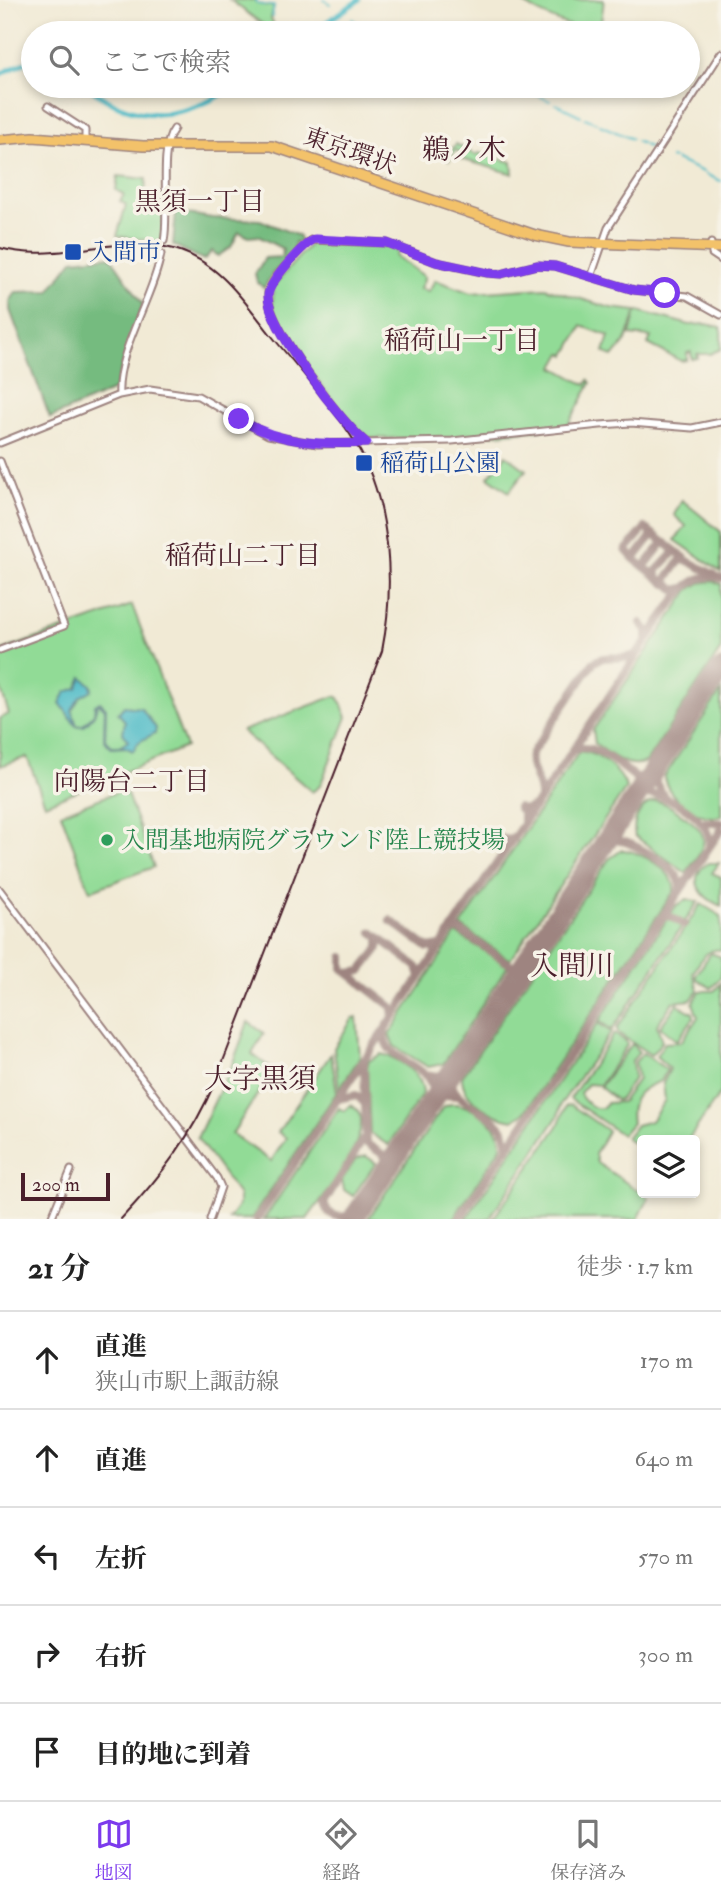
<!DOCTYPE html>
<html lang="ja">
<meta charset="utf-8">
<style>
:root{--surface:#fff;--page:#f6f6f6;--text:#222;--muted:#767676;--line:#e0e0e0;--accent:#7c3aed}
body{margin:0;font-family:"IM FELL Double Pica","Noto Serif JP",serif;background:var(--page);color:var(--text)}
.controls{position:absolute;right:21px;bottom:21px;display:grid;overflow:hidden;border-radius:7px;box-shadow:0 4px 10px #0003}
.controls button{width:63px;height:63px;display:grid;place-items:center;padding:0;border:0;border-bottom:2px solid var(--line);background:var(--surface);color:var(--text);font:35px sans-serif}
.scale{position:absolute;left:21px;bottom:18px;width:89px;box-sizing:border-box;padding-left:7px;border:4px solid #4a1f2b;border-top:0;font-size:19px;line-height:24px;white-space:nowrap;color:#4a1f2b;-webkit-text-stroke:5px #f7f3e8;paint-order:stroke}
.stop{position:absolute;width:21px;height:21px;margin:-16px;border:5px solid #7c3aed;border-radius:50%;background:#fff}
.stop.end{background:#7c3aed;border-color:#fff;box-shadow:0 2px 7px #0008}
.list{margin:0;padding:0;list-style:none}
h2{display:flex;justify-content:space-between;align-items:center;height:91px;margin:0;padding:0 28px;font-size:30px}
h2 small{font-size:23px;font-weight:400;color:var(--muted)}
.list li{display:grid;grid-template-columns:46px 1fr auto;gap:21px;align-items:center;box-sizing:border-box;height:98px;padding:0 28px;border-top:2px solid var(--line)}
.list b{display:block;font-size:26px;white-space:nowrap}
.list p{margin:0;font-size:23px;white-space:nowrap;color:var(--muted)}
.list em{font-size:23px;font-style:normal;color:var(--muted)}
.icon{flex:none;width:38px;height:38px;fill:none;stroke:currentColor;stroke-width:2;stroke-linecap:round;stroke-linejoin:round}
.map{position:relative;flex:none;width:721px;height:1219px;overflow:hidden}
.search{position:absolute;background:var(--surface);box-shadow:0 4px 10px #0003;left:21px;right:21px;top:21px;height:77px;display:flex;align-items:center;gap:18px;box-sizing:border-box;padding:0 24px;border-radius:38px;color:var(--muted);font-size:26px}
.sheet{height:581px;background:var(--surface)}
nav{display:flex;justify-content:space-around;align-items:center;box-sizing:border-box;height:98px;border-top:2px solid var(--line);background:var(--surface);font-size:19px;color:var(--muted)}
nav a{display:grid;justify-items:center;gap:4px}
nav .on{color:var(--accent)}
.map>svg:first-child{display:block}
.green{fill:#91db96;stroke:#6e7d60;stroke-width:2}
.forest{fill:#74bb7f;stroke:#5f6d55;stroke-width:2}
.water{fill:#4ebbc7;stroke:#4c6d79;stroke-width:2}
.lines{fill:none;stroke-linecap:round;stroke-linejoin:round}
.stream{stroke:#4ebbc7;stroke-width:2}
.river{stroke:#4ebbc7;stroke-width:5}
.taxiway{stroke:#9e8480;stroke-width:8}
.runway{stroke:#9e8480;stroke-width:21}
.minor-casing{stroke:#9e8480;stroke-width:9}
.highway-casing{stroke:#9e8480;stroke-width:12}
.minor{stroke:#fff;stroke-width:5}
.highway{stroke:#f3c26a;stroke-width:9}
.rail{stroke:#4a1f2b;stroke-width:2}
.route{stroke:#7c3aed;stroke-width:9}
.transit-dot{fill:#1a4fb4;stroke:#f7f3e8;stroke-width:2.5}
.leisure-dot{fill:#2e9e5b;stroke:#f7f3e8;stroke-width:2.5}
.labels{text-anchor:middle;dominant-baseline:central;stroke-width:7;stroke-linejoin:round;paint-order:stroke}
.street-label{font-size:24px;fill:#4a1f2b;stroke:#f7f3e8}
.transit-label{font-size:24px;fill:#164399;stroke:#f7f3e8;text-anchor:start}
.leisure-label{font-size:24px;fill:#27864d;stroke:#f7f3e8;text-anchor:start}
.neighbourhood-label{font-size:26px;fill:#4a1f2b;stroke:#f7f3e8}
.quarter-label{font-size:28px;fill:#4a1f2b;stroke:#f7f3e8}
</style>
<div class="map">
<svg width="721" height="1219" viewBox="0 0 721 1219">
<rect width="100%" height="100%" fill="#f7f3e8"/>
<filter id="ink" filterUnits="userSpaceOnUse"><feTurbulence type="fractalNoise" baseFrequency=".0143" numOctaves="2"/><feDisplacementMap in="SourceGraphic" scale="14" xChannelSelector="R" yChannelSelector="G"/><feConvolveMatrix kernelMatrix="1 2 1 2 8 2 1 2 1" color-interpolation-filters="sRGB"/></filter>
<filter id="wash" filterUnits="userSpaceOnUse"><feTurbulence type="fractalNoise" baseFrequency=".00686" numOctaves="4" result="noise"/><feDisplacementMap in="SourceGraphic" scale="28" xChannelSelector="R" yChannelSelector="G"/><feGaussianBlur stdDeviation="1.57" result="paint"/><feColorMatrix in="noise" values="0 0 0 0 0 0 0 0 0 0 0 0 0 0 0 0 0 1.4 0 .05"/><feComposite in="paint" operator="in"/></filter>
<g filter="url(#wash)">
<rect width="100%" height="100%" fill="#f1ead5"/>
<path class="green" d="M230,0h25l3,4 16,3 -3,11 3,7 -5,4z
M524,0h80l-3,22 -8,11c-25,-7 -48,-16 -71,-30z
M456,144l20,11 3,-2 33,9 1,12 -52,-15 2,-5 -7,-4 -7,10 -3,-2z
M118,176l28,3 -1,17c21,6 21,25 16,46l-44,-6 9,-31 -6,-4 4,-6 -8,-5z
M318,242l73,4 7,4 -2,6 29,21 -5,12 9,2 6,-11 36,13 74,-5 66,20 26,3 -1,3 2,-3 52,14 16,-1 15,3v22l-11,5h-13l1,4 -6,1 -1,-7 -4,1v7l-6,1 -33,-17 3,-7 -21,-2 5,-20 -9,26 -13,16 -9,-5 5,-16 -27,-10 -16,29 -4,-2 -8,14 32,18 3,-5 2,3 -24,44 -120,12 -77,-1 -20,-14 -56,-76 -21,-38v-24l38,-43z
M506,455l20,15 -17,22 -21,-15z
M682,500l39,32v40l-46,-32 11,-14 -12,-11z
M713,581l8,3v65l-75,113c-20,8 -35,-8 -51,-18l-2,-14 96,-140 11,-7z
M132,605l54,142 -141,57 -18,-47 -27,9v-48l9,-4 -9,-27v-36z
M721,691v125c-21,6 -54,-18 -57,-39z
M335,696l4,2 8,19 -27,69 -8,6 -70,-61z
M579,752c16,-2 44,20 47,36l-116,172 -49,-34z
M125,789l29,78 -64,24 -29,-78z
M655,801c11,1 19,8 29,15 31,21 20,31 2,57l-51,-37c-3,-14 4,-31 20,-35z
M622,850c17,0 55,22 52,41l-150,222 -11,7c-19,-3 -51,-20 -51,-43l147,-218z
M708,863h11l-7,10 9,4v29c-19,-8 -36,-27 -13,-43z
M687,899l11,3 -86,128 -13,-9 77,-115z
M701,904l20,12v34c-16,-2 -20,11 -28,23l5,17 -7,10 -18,2 -16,23 5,17 -11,13 -33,-22 -1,-5z
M456,933l52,33 -65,98 -15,3 -34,-21 -5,-11z
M711,953l10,4v20l-10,11 -14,-9 -1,-4z
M721,983v109l-33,48h-46v10l-16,-12 10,-13 15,-4 14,-21 -2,-17 7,-14 -14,-13 9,-13 16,-1 17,-25 -5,-14 7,-12h14z
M677,1004l16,9 1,4 -17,24 -17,-14z
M357,1017l3,40 -21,32 -5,-41 19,-30z
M248,1022l16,11 -12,21 21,16 -41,64 39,27 15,-23 -8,-6 53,-78 6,38 -86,127h-22l10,-14v-10l-42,-57 35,-73z
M598,1023l13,9 -50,72 -3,12 -69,103h-23z
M614,1034l12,7 1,4 -27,40 -12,-1 -8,9c2,8 14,17 22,15l5,-5 15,-1 16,-23 -3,-17 8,-9 24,17 -6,11c-21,7 -33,17 -29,42l-10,12 -52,-36z
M632,1044l7,8 -7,9 2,17 -14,21 -4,1 -16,-13z
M381,1054c18,4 42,20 42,39l-35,52 -18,-12 -3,-66 2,-6z
M451,1104c20,-1 52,22 50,43l-48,72h-85l75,-112z
M350,1105c37,15 -29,94 -43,114h-43l75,-111 5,3z
M571,1105l37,26 -13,23 2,9 52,35 -11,21h-145l65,-93 8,-20z
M366,1156l10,7 -23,33 -9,-6 -2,-10 14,-21z"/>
<path class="forest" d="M176,212l36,6 48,2 39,16 2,8 -6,-2 -2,15 -20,16 -9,15 -7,-6 -2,-8 10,-16 17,-1 1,-8 -25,-13 -9,1 -10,-5 -8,15 -13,9 -6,-5 -8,9 -31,-15z
M110,256l33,48 -29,86 -64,28 -40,-108v-9l6,-9 33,-1 24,-31z"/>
<path class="water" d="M82,677l9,8 1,5 -12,7 -8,13 5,16 6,-1 11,-11 1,-9 5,-3 6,6 -1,32 8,7h6l9,-6 -5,-8 2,-12 -7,-8 6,-7 17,2 15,20 -1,5 -16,9 -6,9 -8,-4 -14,1 -7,-8 1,-31 -5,-5 -3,1 -3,10 -10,11h-8l-16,-23 6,-11 11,-4z"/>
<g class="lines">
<path class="stream" d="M256,0l2,4 16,2 -2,11
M324,0l6,4
M352,19l18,13
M513,86l26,10
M541,97l9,4
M556,104l25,12
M585,118l12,5
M600,125l32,14
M636,141l19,9
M670,158l3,1
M676,160l27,12
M705,174l16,7"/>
<path class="river" d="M311,33l48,-33
M0,74l33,-15
M87,86c49,41 98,33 149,0"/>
<path class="taxiway" d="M656,536l-5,1 -17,22 32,25
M634,559l-8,-9 19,-22 40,30
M644,567l18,-23 4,-1
M658,578l-2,-7 19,-20
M685,588l-10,2 -10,-9 17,-23 33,17
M641,623l6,7v8
M572,751c21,-12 46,14 63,26l3,11 -2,9
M656,767v16l8,13
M540,797c1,-17 -12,-26 -9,-43l62,-91c14,-11 26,-1 42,-8
M636,797c23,-12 79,22 73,49
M703,822l18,1
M523,823v-10l-5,-6 6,3 10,-4
M620,841c13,1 50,24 57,35 4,5 3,10 2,16
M503,851l-4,-13 10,2 5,-4
M661,919l9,-3 14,9
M390,920l38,28 12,-2
M372,932l45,35 3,10
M451,932l7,-3 54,37 13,-4
M343,957v12l49,38 1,10
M349,973l12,-2 18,-23v-11
M385,1030c-7,36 56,28 46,72
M364,1061l2,82 19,13 11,-1
M454,1068c-17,41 58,40 53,79
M425,1074l13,2 16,-8
M338,1099l18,-4 9,9
M432,1102l11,-7 15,1
M383,1155l4,13
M357,1212c-12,7 -29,7 -33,-9l42,-68
M257,1219l402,-597c16,-21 31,-53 62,-44
M459,1219l262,-389"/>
<path class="runway" d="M353,1219l368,-549"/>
</g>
</g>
<g filter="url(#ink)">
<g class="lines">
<g class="minor-casing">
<path id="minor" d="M48,106l37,24v8
M164,241c6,-28 -6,-92 10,-112
M711,243l1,11 9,6
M591,277l17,-49 113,-175
M119,395c-3,-43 34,-97 42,-141
M0,443l119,-48 31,-6 48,7 70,39 49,9 135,-3 148,-16 31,-2 61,5 29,-6
M367,443c-24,-18 -102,-120 -99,-150 2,-13 32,-44 43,-53l76,3 49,19 51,11 14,1 36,-9 18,1 79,24 53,6 34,19
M0,461l64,165 -64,24
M0,890l217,288 4,9 -11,32
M51,1219l20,-49"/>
</g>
<g class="highway-casing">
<path id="highway" d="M0,140l33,-3 110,9h129l263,89 34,7 152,6"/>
</g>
<use href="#minor" class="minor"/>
<use href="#highway" class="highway"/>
<path class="rail" d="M0,248c57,16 117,-15 174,1 44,12 70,52 97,86 29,36 62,70 85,109 35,58 39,142 26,207l-167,431c-23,54 -54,94 -94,137"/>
</g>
</g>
<g class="lines" filter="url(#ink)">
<path class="route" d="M239,419c41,25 81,26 128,24 -25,-19 -99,-116 -99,-147 0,-13 35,-52 47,-57l72,4 49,19 52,11 13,1 36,-9 18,1 79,24 31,3"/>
</g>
<g class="transit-dot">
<rect x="64" y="243" width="18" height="18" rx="3.5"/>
<rect x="355" y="454" width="18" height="18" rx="3.5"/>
</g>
<circle class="leisure-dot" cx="107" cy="840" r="7"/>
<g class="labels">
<g class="street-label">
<text transform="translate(350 151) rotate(19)">東京環状</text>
</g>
<g class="transit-label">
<text x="89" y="252">入間市</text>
<text x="380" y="463">稲荷山公園</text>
</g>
<g class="leisure-label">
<text x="121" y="840">入間基地病院グラウンド陸上競技場</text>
</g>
<g class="neighbourhood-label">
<text x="200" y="202">黒須一丁目</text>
<text x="462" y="341">稲荷山一丁目</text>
<text x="243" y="556">稲荷山二丁目</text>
<text x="132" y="782">向陽台二丁目</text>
</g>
<g class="quarter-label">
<text x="464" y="150">鵜ノ木</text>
<text x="572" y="966">入間川</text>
<text x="260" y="1079">大字黒須</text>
</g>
</g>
</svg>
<div class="controls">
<button><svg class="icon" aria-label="layers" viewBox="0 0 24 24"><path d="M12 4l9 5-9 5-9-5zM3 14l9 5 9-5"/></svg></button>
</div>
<div class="scale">200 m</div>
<div class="stop" style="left:665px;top:293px"></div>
<div class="stop end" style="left:239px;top:419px"></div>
<div class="search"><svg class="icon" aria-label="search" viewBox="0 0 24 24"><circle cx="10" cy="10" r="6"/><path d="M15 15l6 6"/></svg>ここで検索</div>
</div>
<section class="sheet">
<h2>21 分<small>徒歩 · 1.7 km</small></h2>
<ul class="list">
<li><svg class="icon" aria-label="ahead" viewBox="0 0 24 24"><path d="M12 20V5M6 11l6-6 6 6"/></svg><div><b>直進</b><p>狭山市駅上諏訪線</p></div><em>170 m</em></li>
<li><svg class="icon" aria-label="ahead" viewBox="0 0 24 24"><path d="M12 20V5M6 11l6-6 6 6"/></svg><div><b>直進</b></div><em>640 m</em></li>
<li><svg class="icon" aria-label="left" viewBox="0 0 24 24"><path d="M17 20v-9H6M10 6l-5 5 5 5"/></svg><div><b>左折</b></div><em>570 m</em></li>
<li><svg class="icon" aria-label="right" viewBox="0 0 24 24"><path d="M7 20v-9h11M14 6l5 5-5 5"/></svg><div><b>右折</b></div><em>300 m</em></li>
<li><svg class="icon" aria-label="arrive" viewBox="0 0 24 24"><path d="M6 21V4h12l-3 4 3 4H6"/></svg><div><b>目的地に到着</b></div></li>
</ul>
</section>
<nav>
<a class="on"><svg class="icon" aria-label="map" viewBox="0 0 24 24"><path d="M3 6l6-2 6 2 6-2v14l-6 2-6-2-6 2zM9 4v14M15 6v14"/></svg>地図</a>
<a><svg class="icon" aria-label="directions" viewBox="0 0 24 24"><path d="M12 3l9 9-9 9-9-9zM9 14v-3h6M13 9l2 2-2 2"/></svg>経路</a>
<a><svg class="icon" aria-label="saved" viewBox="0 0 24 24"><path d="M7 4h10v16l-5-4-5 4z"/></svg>保存済み</a>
</nav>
